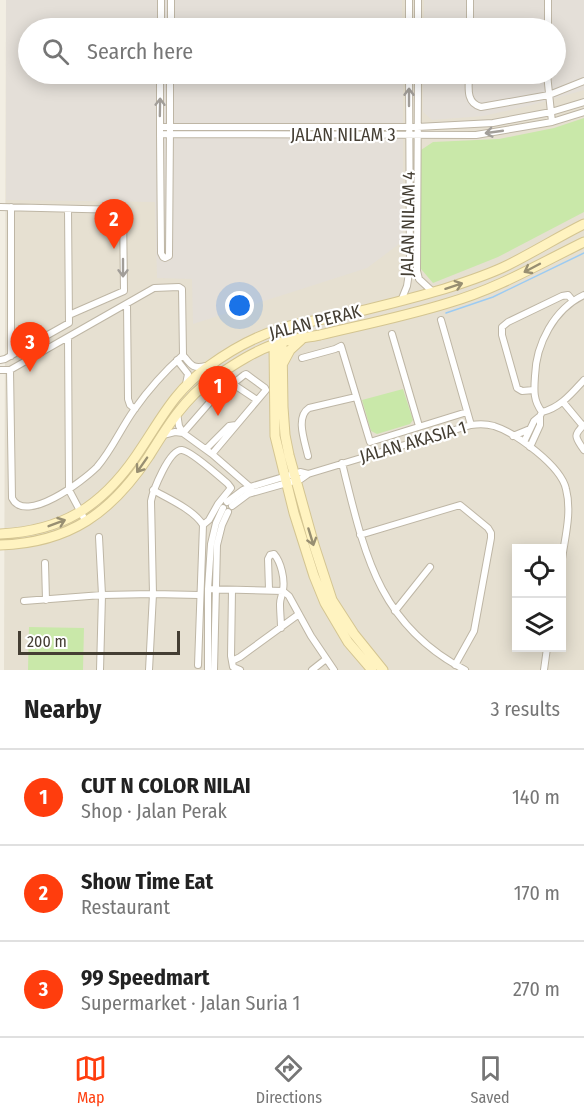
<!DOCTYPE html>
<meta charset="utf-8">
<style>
:root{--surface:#fff;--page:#f6f6f6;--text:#222;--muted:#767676;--line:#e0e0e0;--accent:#ff3d0d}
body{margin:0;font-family:"Fira Sans Condensed",sans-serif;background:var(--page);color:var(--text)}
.controls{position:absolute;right:18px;bottom:18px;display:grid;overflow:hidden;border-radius:0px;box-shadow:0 3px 15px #0003}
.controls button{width:54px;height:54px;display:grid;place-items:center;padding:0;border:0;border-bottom:2px solid var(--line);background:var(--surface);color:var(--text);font:30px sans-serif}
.scale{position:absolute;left:18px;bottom:15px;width:162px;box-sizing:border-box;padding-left:6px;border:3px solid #443e33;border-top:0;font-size:16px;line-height:21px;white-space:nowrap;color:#443e33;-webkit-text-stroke:4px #fff;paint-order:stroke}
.you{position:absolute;left:240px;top:306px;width:21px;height:21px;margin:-15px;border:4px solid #fff;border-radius:50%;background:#1a73e8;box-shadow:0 0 0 9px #1a73e833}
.badge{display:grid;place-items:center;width:39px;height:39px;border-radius:50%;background:var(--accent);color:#fff;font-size:20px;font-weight:700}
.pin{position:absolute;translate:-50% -50px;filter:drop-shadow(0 2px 3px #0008)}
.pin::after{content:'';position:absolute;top:32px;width:21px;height:18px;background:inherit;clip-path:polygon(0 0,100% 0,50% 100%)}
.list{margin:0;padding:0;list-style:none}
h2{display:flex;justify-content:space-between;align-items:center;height:78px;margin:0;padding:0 24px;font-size:26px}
h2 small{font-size:20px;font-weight:400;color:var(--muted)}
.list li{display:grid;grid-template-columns:39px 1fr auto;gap:18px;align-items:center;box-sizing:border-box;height:96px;padding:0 24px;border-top:2px solid var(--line)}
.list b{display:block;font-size:22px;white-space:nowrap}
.list p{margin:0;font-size:20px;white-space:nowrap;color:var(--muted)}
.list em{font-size:20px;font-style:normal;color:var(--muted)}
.icon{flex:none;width:33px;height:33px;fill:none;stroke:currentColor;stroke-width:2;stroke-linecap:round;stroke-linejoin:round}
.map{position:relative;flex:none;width:584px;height:670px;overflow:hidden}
.search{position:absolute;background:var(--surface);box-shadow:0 3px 15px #0003;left:18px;right:18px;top:18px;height:66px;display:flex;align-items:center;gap:15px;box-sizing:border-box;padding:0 21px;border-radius:33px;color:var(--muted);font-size:22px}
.sheet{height:366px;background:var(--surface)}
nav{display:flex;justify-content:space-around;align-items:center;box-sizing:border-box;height:84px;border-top:2px solid var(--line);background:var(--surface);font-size:16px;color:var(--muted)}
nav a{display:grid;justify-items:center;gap:3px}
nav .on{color:var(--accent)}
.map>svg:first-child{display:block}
.residential{fill:#e6e0d1;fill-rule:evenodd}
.industrial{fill:#e4dfd8}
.green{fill:#c9e8a9}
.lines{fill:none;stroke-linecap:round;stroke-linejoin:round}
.stream{stroke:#9ccbf2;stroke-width:1.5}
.street-casing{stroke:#beb6a5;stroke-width:8}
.secondary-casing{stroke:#d4c591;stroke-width:11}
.street{stroke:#fff;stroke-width:6}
.secondary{stroke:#fff3c0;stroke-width:9}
.oneway{stroke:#a29e99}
.oneway2{stroke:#988f72}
.labels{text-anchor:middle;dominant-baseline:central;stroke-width:4.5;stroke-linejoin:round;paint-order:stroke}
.street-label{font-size:18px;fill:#443e33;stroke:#fff}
</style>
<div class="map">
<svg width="584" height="670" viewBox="0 0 584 670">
<rect width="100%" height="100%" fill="#f2eee3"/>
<path class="residential" d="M6,0h578v670h-580zM28,28h528v46h-528zM516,548h46v100h-46z"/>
<path class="industrial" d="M6,0h396v28h-374v46h375v167l-36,27 -174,56 -1,-45 -35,-1 -2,-76 -149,-2z
M424,0h160v90l-56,16 -45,10 -51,4 -9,-8v-38h133v-46h-132z"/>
<path class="green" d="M584,118v94l-86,45 -65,26 -12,-14v-119l12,-8 66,-3 55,-11z
M403,389l10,31 -3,4 -33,10 -6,-3 -9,-31z
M29,627l55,1 -1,42h-55z"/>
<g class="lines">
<path class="stream" d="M446,313l47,-16 91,-44"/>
<g class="street-casing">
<path id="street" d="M161,28v-28
M171,28v-28
M409,28v-28
M418,28v-28
M470,28v-28
M548,28v-28
M160,74v60l316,1 76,-13 32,-10
M170,74v53h247l76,-4 58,-11 33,-10
M418,74l-1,197 2,8 14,13
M469,74c0,12 -4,29 12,33l68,-12 35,-14
M547,74l5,48
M160,134l1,119 2,4 2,1 4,-2 1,-129h-10
M0,207l123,3 1,81 -55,24
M11,207v149
M401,301l6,-15 3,-20 -1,-192
M127,304l1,95 2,6 5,4
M441,320l30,105
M392,334l27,92
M68,338l1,152 17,32
M183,355c8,10 9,14 23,11
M302,358l33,-9 6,-3 29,96 97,-30
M0,360l5,-1 64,-36 -1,-114
M177,360l11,14 -2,10
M0,370h10l144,-82 25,-1 3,2 1,66c-18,16 -35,35 -49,55 -13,18 -22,40 -37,57 -14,14 -72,58 -85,31l-2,-128
M233,384l24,16
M534,390l-12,1 -5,-3 -15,-53v-8l6,-5 54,-26 6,-1 5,6
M563,402l20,24
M542,412c-9,-12 -8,-22 -7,-36 1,-32 19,-67 49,-81
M542,412c18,-4 30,-19 42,-32
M177,413l2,13 4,7 29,21 38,33 2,6
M584,425c-12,11 -8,13 0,25
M183,433l27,-31 34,-27 2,-1 19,14 1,2 -54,64
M163,435l12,-3 8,1
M513,436l17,-7
M524,442l10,-21 6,-5
M530,447l10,-22v-9l2,-4
M206,449l23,-23 7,-1
M308,456c-3,-14 -13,-39 1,-48l47,-11
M342,463c22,88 35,161 123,207
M227,502l16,-12 7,-3 50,-15 8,2
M232,506l16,-12 53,-15 7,-5 163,-49c8,-1 16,-1 23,1 22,7 67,40 72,63 6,23 -1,48 -4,70
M360,535l100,-30 28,23 3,5v5l-17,93 -19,34
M99,537l3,58 -2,75
M45,563l1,37
M208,589l75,2 6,5 22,40 23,34
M269,589l-1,-30 2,-4 4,-1c7,8 11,25 9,36 -1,5 -3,9 -3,14 0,8 1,16 1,24
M232,590l-1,66 2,11 7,3
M24,601l78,-6 51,-1 46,1
M395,611l35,-44
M232,661l8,-4 59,-43
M198,665l5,-140
M149,670l4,-76 -2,-93c2,-10 18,-52 31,-51 9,1 38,27 46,34l3,4 -13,16 -9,16 -6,5c-9,-15 -34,-26 -50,-35
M208,670v-81l3,-45 5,-21 7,-15
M214,670l3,-125 5,-20 6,-13
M312,670l14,-11
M544,670l3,-22"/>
</g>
<g class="secondary-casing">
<path id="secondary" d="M282,342l1,65 2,28 4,20 25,90 18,55 22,34 29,36
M274,344l1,92 19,77 20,63 11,27 23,39 24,28
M283,363l7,-13 12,-11
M0,534c62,-3 101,-27 136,-78 25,-36 36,-63 73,-90 23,-17 49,-31 77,-39 17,-5 35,-7 53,-11 35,-8 71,-17 105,-27 22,-7 44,-14 64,-24 26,-13 50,-28 76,-41
M0,545c70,-2 112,-33 149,-89 18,-29 35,-57 63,-77 20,-13 40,-27 63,-35 14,-5 30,-6 45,-9 42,-10 86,-19 128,-32 49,-14 91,-39 136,-61"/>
</g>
<use href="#street" class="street"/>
<use href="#secondary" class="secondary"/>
</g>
<defs><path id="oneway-shaft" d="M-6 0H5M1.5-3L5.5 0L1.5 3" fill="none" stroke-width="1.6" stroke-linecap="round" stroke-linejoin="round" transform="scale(1.5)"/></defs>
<g class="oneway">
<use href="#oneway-shaft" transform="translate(409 97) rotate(-90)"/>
<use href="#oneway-shaft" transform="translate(160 107) rotate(-89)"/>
<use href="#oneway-shaft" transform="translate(494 132) rotate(172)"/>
<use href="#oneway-shaft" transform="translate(123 268) rotate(90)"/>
</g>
<g class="oneway2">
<use href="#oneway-shaft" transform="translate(532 268) rotate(152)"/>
<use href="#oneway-shaft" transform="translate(454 286) rotate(-18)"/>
<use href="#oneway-shaft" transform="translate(142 465) rotate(125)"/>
<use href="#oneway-shaft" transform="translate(57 523) rotate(-21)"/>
<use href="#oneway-shaft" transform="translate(311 537) rotate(73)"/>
</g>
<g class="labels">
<g class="street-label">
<text x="343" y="135">JALAN NILAM 3</text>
<text transform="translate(408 224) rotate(-89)">JALAN NILAM 4</text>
<text transform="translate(315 322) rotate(-14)">JALAN PERAK</text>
<text transform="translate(413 442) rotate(-16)">JALAN AKASIA 1</text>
</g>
</g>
</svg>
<div class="controls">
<button><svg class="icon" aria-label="locate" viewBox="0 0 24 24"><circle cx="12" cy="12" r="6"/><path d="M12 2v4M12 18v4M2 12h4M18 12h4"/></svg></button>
<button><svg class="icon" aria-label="layers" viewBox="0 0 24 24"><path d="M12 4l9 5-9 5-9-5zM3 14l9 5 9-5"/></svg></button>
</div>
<div class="scale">200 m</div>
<div class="you"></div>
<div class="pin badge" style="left:218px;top:416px">1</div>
<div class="pin badge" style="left:114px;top:249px">2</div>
<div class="pin badge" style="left:30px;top:372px">3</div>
<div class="search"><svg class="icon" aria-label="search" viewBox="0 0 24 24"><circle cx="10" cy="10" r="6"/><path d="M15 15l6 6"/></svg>Search here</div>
</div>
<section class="sheet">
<h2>Nearby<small>3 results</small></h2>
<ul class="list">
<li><span class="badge">1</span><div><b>CUT N COLOR NILAI</b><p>Shop · Jalan Perak</p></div><em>140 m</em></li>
<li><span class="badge">2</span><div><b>Show Time Eat</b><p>Restaurant</p></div><em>170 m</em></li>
<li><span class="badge">3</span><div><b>99 Speedmart</b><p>Supermarket · Jalan Suria 1</p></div><em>270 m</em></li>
</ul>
</section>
<nav>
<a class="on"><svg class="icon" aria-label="map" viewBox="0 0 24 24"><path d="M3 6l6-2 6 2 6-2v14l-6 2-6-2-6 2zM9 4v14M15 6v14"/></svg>Map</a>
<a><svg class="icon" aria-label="directions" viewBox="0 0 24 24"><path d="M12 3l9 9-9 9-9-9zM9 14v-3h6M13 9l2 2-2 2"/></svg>Directions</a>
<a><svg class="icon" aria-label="saved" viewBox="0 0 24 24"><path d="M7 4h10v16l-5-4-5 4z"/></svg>Saved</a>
</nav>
